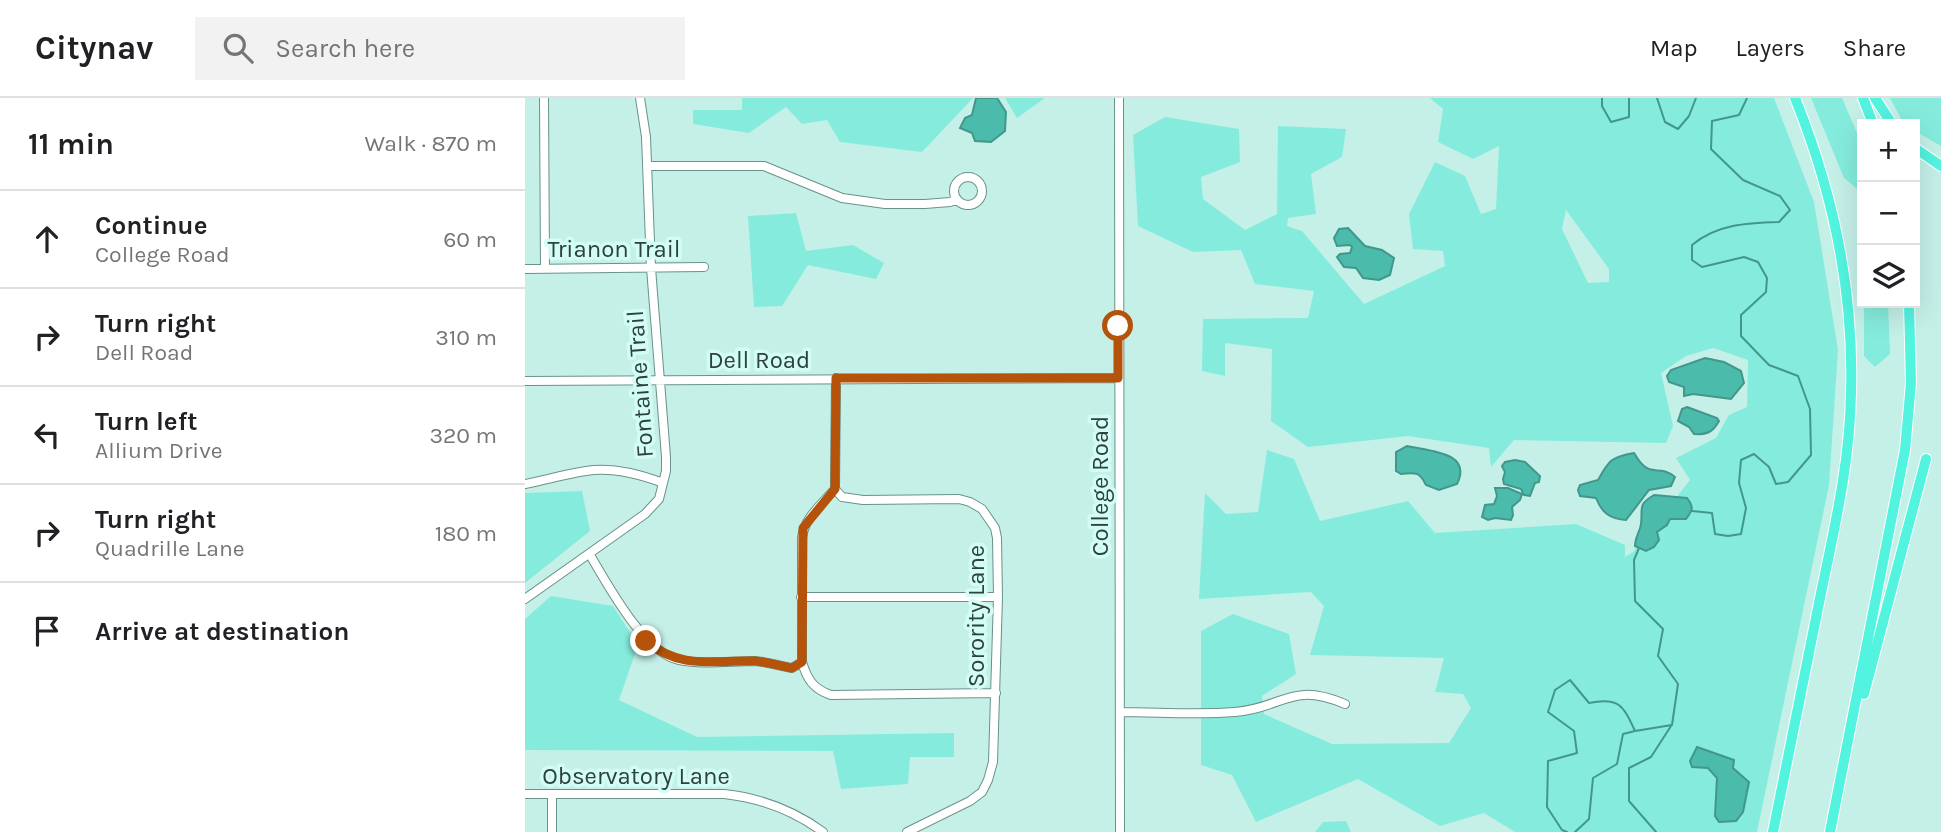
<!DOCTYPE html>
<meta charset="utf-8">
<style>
:root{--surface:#fff;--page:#f2f2f2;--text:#202124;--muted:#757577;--line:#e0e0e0}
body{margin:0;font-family:Karla,sans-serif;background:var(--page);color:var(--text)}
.controls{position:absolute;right:21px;top:21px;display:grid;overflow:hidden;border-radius:0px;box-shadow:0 7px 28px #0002}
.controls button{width:63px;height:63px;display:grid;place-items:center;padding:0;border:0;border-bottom:2px solid var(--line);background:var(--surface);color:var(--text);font:35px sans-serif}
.stop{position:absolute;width:21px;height:21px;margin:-16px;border:5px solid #b45309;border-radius:50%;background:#fff}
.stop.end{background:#b45309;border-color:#fff;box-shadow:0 2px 7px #0008}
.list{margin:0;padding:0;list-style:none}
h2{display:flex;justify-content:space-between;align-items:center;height:91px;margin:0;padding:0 28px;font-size:30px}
h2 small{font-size:23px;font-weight:400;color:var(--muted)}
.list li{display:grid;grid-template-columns:46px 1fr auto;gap:21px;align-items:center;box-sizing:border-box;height:98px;padding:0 28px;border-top:2px solid var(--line)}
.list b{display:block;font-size:26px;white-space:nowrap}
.list p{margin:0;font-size:23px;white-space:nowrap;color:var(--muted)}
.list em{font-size:23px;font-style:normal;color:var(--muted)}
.icon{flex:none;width:38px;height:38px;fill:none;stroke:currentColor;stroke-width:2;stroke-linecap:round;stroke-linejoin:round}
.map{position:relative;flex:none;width:1416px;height:734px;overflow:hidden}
header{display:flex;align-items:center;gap:42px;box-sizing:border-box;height:98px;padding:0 35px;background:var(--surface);border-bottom:2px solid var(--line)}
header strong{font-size:33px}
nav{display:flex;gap:38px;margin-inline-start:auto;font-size:24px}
.search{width:490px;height:63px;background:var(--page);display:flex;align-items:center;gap:18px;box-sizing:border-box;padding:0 24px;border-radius:0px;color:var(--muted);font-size:26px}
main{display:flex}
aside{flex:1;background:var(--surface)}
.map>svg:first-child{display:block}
.green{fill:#85ecdd;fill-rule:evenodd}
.water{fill:#4bbbac;stroke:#43968b;stroke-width:2}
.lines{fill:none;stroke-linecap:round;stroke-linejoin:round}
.stream{stroke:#43968b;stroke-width:2}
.minor-casing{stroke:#69928b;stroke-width:10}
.highway-casing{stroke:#fff;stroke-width:12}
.minor{stroke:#fff;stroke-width:8}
.highway{stroke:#52f4e0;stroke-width:10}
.route{stroke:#b45309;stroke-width:9}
.labels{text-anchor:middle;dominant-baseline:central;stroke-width:7;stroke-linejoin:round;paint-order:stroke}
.street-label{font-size:24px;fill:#2f403d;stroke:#d1fdf5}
</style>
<header>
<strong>Citynav</strong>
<div class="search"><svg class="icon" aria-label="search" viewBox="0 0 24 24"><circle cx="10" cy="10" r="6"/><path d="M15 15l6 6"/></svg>Search here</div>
<nav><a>Map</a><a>Layers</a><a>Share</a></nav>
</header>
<main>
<aside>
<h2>11 min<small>Walk · 870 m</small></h2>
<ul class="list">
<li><svg class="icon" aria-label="ahead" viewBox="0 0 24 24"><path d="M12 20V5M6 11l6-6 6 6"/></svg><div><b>Continue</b><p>College Road</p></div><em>60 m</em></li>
<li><svg class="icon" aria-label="right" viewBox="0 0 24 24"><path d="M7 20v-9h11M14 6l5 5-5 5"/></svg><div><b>Turn right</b><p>Dell Road</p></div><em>310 m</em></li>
<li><svg class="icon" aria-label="left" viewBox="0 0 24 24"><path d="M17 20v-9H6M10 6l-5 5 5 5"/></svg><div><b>Turn left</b><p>Allium Drive</p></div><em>320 m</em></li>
<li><svg class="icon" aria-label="right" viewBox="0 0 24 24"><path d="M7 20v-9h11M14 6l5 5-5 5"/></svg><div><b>Turn right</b><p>Quadrille Lane</p></div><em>180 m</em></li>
<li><svg class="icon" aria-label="arrive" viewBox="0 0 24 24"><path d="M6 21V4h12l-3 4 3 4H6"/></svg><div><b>Arrive at destination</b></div></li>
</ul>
</aside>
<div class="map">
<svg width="1416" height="734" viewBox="0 0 1416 734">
<rect width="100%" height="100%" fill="#c4f0e8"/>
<path class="green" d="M217,0h231l-51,54 -82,-10 -13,-22 -25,4 -16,-17 -37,26 -56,-9v-14h49z
M480,0h40l-28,20z
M905,0h344l40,104 24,148 -9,135 -72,347h-242l-31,-19 -44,13 -82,-47 -102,43 -24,-47 -31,-10v-134l32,-17 56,20 7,40 -34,22 2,18 68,30 117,-1 22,-35 -8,-14 -28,-2 9,-34 -134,-3 14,-49 -13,-14 -112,7 6,-106 21,21 32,-2 9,-62 27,9 26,62 88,-20 27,32 141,-9 49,21v12l8,-5 57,-72 -14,-22 40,-20 13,-23 18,-8 1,-47 -35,-12 -27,8 -25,17 12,53 -7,17 -152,-3 -23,27 -2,-19 -81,-12 -100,11 -37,-26 1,-72 -47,-6v33l-23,-5 1,-52 105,-1 6,-27 -59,-7 -14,-34 -48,2 -55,-26 -5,-91 32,-18 74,12 1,33 -39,15 2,22 42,31 32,-16 1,-88 68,3 -4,28 -31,17 5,40 -28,4 -1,8 15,5 62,73 81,-38 -2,-15 -30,-2 -4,-35 26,-52 30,14 16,38 15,-5 3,-63 -26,13 -35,-17 5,-33zM1041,112l43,59v13l-21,1 -26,-54z
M1286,0h31l20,47v48l-18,-15z
M1365,0h51v48l-26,-15v-7h-11z
M271,115l10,38 47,-6 31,18 -8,16 -68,-14 -26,41 -28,1 -6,-91z
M1339,205h24l2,51 -15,13 -11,-11z
M57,393l8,40 -65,52v-90z
M26,498l62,10 25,39 -19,55 78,37 257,-4v24h-44l-2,27 -67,5 -8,-38 -308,-1v-131z
M821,723l5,11h-36l8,-10z"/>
<path class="water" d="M451,0h21l9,14 -1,19 -14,11 -16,-1 -3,-8 -12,-5 5,-10 7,-3z
M823,130l17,18 17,4 12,8 -4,17 -11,5 -16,-2 -7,-10 -12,-1 -7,-10 3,-3 10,-1 2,-6 -2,-2 -13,1 -3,-8 5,-9z
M1180,260l19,4 17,9 3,12 -13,16 -38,-5 -9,2v-9l-15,-5 -2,-6 4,-6z
M1162,309l30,11 2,3c-6,11 -12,14 -25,13l-5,-7 -11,-6 4,-12z
M882,348c22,5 66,6 50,38l-18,6 -13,-5c-6,-13 -11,-13 -25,-11l-5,-3v-19z
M1109,355c17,29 23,9 41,24l-4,9 -22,4 -23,30c-16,-1 -24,-7 -30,-22l-16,-2 -2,-6 2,-5 18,-5c11,-20 13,-23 36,-27z
M990,362l10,2 15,14 -1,6 -4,1 -5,13 -6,-1 -3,-6 -17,-5 -1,-5 2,-7 -3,-6 3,-4z
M970,390h13l14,6 -2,6 -8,7 1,8 -2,5 -16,-2 -7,2 -6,-3 3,-12 9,-1 3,-8z
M1129,397l33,3c7,9 6,12 -1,21h-16l-3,6 -10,7 2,8 -5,7 -8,4 -11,-5c0,-9 5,-14 6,-22 2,-16 -4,-19 13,-29z
M1172,649l37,13 -1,8 16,14 -6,30 -7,9 -17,1 -4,-6 2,-38 -9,-10 -16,-1 -2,-6z"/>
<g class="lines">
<path class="stream" d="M1077,0v8l9,16 18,-5v-19
M1132,0l8,24 13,7 11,-13 7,-18
M1167,413l20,2 3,21 13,2 13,-2 5,-26 -7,-25 2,-23 13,-6 15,13 7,17 12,-2 23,-27 -1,-46 -12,-33 -29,-11 -28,-29v-21l25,-23 1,-14 -9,-16 -14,-5 -42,10 -10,-7v-15c25,-21 55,-22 87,-23l11,-12 -10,-14 -37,-16 -32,-31 1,-28 27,-6 8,-17
M1042,734l-5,-2 -15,-23 1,-46 29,-8 -3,-22 -26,-19 7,-22 15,-10 19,23c30,-6 34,2 46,28l37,-6 6,-41 -20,-28 5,-27 -28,-28 -1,-41 5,-12
M1050,734l14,-13 4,-41 24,-14 6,-30 12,-3
M1131,734l-27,-31v-33l22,-11 20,-31"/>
<g class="minor-casing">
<path id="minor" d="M19,0l1,171
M594,0l1,734
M122,68h117l78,32 43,6h40l25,-2 7,-3
M429 93a14 14 0 1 1 28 0a14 14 0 1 1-28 0Z
M0,171l179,-2
M311,280l-1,111c-13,15 -31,29 -33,49v124c5,17 11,27 29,33l165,-2
M0,283l593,-3
M0,386c21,-4 40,-10 61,-13 25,-4 53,3 77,12
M310,391l7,8 21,3 96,-1 11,3 12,7 13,19 2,10 1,59 -5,165 -5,18 -6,12 -12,9 -63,31
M65,457c18,30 54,98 89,105 24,5 51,1 76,1 13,1 25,5 37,7l10,-6
M276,499h197
M0,501l120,-85 14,-15 7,-28v-14l-15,-189 -5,-131 -6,-39
M595,614c38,0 77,3 115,0 49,-4 55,-31 110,-8
M0,696h199c37,4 69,16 99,38
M27,697v37"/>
</g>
<g class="highway-casing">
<path id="highway" d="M1338,0l10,26
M1350,0l17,26
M1390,50l26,18
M1339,596l62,-235
M1248,734c16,-78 32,-156 47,-234 14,-68 30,-135 31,-205 3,-102 -18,-201 -56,-295
M1305,734l75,-382 6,-67 -2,-80"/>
</g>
<use href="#minor" class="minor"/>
<use href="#highway" class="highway"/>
</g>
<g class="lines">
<path class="route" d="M121,543c34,29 68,19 109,20 13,1 25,5 37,7l10,-6 1,-134 32,-39 1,-111h282v-52"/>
</g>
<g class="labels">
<g class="street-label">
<text x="89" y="151">Trianon Trail</text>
<text x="234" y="262">Dell Road</text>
<text transform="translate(115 286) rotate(-94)">Fontaine Trail</text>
<text transform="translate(575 388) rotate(-90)">College Road</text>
<text transform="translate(451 518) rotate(-90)">Sorority Lane</text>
<text x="111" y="678">Observatory Lane</text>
</g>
</g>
</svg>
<div class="controls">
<button>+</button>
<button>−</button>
<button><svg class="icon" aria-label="layers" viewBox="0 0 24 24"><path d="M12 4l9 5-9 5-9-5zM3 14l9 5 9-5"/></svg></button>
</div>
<div class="stop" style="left:593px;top:228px"></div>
<div class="stop end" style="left:121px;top:543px"></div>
</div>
</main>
